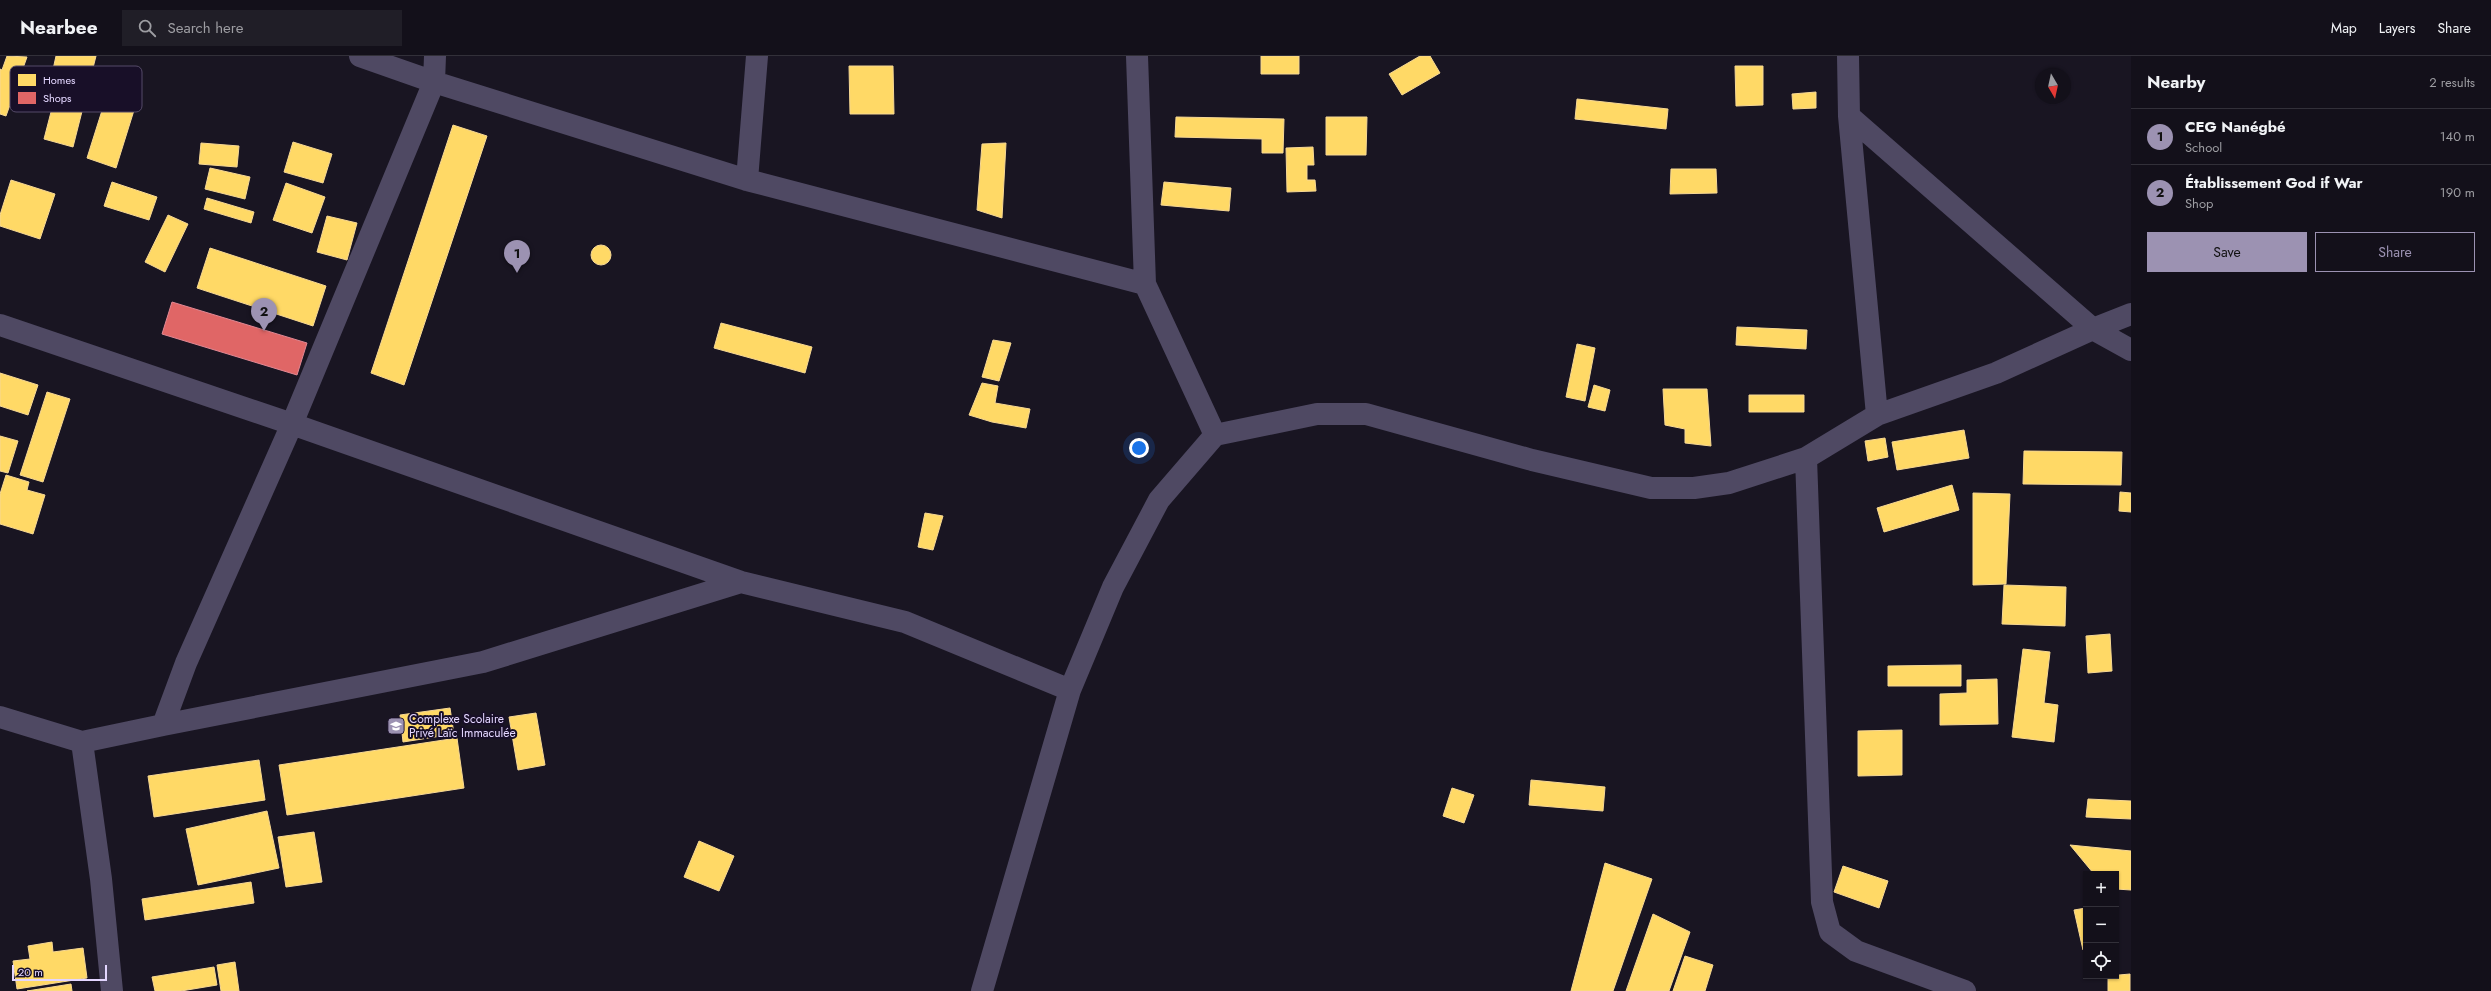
<!DOCTYPE html>
<meta charset="utf-8">
<style>
:root{--surface:#13101a;--page:#201e27;--text:#f1f3f6;--muted:#9d9da2;--line:#323039;--accent:#9c92b2}
body{margin:0;font-family:Jost,sans-serif;background:var(--page);color:var(--text)}
.controls{position:absolute;right:12px;bottom:12px;display:grid;overflow:hidden;border-radius:0px;box-shadow:0 1px 3px #0004}
.controls button{width:36px;height:36px;display:grid;place-items:center;padding:0;border:0;border-bottom:1px solid var(--line);background:var(--surface);color:var(--text);font:20px sans-serif}
.compass{position:absolute;left:2035px;top:12px;width:36px;height:36px;border-radius:50%;background:var(--surface);box-shadow:0 1px 3px #0004;rotate:171deg}
.scale{position:absolute;left:12px;bottom:10px;width:95px;box-sizing:border-box;padding-left:4px;border:2px solid #e3d6ff;border-top:0;font-size:11px;line-height:14px;white-space:nowrap;color:#e3d6ff;-webkit-text-stroke:3px #180f28;paint-order:stroke}
.you{position:absolute;left:1139px;top:392px;width:14px;height:14px;margin:-10px;border:3px solid #fff;border-radius:50%;background:#1a73e8;box-shadow:0 0 0 6px #1a73e833}
.badge{display:grid;place-items:center;width:26px;height:26px;border-radius:50%;background:var(--accent);color:#111;font-size:13px;font-weight:700}
.pin{position:absolute;translate:-50% -33px;filter:drop-shadow(0 1px 2px #0008)}
.pin::after{content:'';position:absolute;top:21px;width:14px;height:12px;background:inherit;clip-path:polygon(0 0,100% 0,50% 100%)}
.list{margin:0;padding:0;list-style:none}
h2{display:flex;justify-content:space-between;align-items:center;height:52px;margin:0;padding:0 16px;font-size:17px}
h2 small{font-size:13px;font-weight:400;color:var(--muted)}
.list li{display:grid;grid-template-columns:26px 1fr auto;gap:12px;align-items:center;box-sizing:border-box;height:56px;padding:0 16px;border-top:1px solid var(--line)}
.list b{display:block;font-size:15px;white-space:nowrap}
.list p{margin:0;font-size:13px;white-space:nowrap;color:var(--muted)}
.list em{font-size:13px;font-style:normal;color:var(--muted)}
.actions{display:flex;gap:8px;padding:12px 16px}
.actions a{flex:1;padding:9px 0;border:1px solid var(--accent);border-radius:0px;text-align:center;font-size:14px;color:var(--accent)}
.actions .main{background:var(--accent);color:#111}
.icon{flex:none;width:22px;height:22px;fill:none;stroke:currentColor;stroke-width:2;stroke-linecap:round;stroke-linejoin:round}
.map{position:relative;flex:none;width:2131px;height:935px;overflow:hidden}
header{display:flex;align-items:center;gap:24px;box-sizing:border-box;height:56px;padding:0 20px;background:var(--surface);border-bottom:1px solid var(--line)}
header strong{font-size:19px}
nav{display:flex;gap:22px;margin-inline-start:auto;font-size:14px}
.search{width:280px;height:36px;background:var(--page);display:flex;align-items:center;gap:10px;box-sizing:border-box;padding:0 14px;border-radius:0px;color:var(--muted);font-size:15px}
main{display:flex}
aside{flex:1;background:var(--surface)}
.map>svg:first-child{display:block}
.homes{fill:#ffd966;stroke:#f7d894}
.shops{fill:#e06666;stroke:#e18894}
.lines{fill:none;stroke-linecap:round;stroke-linejoin:round}
.minor{stroke:#4f4963;stroke-width:22}
.labels{text-anchor:middle;dominant-baseline:central;stroke-width:4;stroke-linejoin:round;paint-order:stroke}
.poi-label{font-size:12px;fill:#e3d6ff;stroke:#180f28;text-anchor:start}
.key{fill:#180f28;stroke:#554b68;stroke-width:1}
.key-label{font-size:11px;fill:#e3d6ff}
</style>
<header>
<strong>Nearbee</strong>
<div class="search"><svg class="icon" aria-label="search" viewBox="0 0 24 24"><circle cx="10" cy="10" r="6"/><path d="M15 15l6 6"/></svg>Search here</div>
<nav><a>Map</a><a>Layers</a><a>Share</a></nav>
</header>
<main>
<div class="map">
<svg width="2131" height="935" viewBox="0 0 2131 935">
<rect width="100%" height="100%" fill="#191522"/>
<path class="homes" d="M7,0l20,1 -21,59 -6,-2v-45l2,1z
M56,0h40l-23,91 -29,-8 14,-54 -8,-2z
M1261,0h38v18h-38z
M1420,0h10l10,17 -38,22 -13,-21z
M849,10h44l1,48h-44z
M1735,10h28v39l-27,1z
M111,26l29,9 -24,77 -29,-10z
M1816,36v16l-23,1 -1,-15z
M1577,43l91,10 -2,20 -91,-10z
M1176,61l108,2 -1,34h-21v-14l-87,-2z
M1326,61h41l-1,38h-40z
M453,69l34,11 -83,249 -33,-12z
M293,86l39,12 -9,29 -39,-11z
M201,87l38,3 -2,21 -38,-3z
M1006,87l-4,75 -25,-8 5,-66z
M1313,91l1,18h-7v15h8l1,11 -29,1 -1,-44z
M210,112l40,9 -5,22 -40,-10z
M1671,113h45l1,24 -47,1z
M11,124l44,14 -15,45 -40,-13v-11z
M112,126l45,15 -8,23 -45,-14z
M1164,126l67,6 -2,23 -68,-6z
M286,127l39,14 -13,36 -39,-13z
M207,142l47,14 -3,11 -47,-14z
M168,159l20,9 -23,48 -20,-10z
M327,160l30,7 -10,37 -30,-8z
M591 199a10 10 0 1 1 20 0a10 10 0 1 1-20 0Z
M210,192l116,38 -13,40 -116,-38z
M721,267l91,24 -7,26 -91,-25z
M1737,271l70,3 -1,19 -70,-4z
M993,284l18,3 -12,38 -17,-4z
M1577,288l18,4 -10,53 -19,-4z
M0,317l38,12 -10,30 -28,-9z
M982,327l16,3 -3,17 35,6 -4,19 -34,-6 -23,-7z
M1594,329l16,5 -5,21 -17,-4z
M1663,333h44l4,57 -26,-3v-14l-20,-4z
M47,336l23,7 -27,83 -23,-7z
M1749,339h55v17h-55z
M1964,374l5,28 -72,12 -5,-28z
M0,380l18,5 -10,32 -8,-2z
M1885,382l3,19 -20,4 -3,-20z
M2024,395l98,1 -1,33 -98,-1z
M6,419l23,7 -2,8 18,5 -12,39 -33,-10v-30z
M1952,429l7,25 -75,22 -7,-24z
M2120,436l11,1v19l-12,-1z
M1973,437l37,1 -4,90 -33,1z
M925,457l18,3 -10,34 -15,-3z
M2004,529l62,2 -1,39 -63,-2z
M2110,578l2,37 -24,2 -2,-37z
M2023,593l27,3 -6,51 14,2 -4,37 -42,-5z
M1961,609v21h-73v-20z
M1997,623l1,45 -58,1v-31l27,-1v-13z
M450,652l4,26 -51,8 -3,-27z
M536,657l9,52 -27,5 -9,-53z
M1902,674v45l-44,1v-45z
M457,682l7,50 -177,27 -8,-50z
M259,704l6,40 -111,17 -6,-41z
M1531,724l74,7 -2,24 -74,-6z
M1452,732l22,7 -10,28 -21,-7z
M2088,743l43,2v18l-45,-2z
M267,755l12,57 -81,17 -12,-56z
M314,776l8,50 -36,5 -8,-50z
M699,785l35,15 -15,35 -35,-14z
M2070,789l61,6v39l-15,-1v-15h-22z
M1605,807l47,16 -39,112h-42z
M1843,810l45,15 -9,27 -45,-16z
M251,826l3,21 -109,17 -3,-21z
M2086,852v41l-3,1 -9,-40z
M1653,858l37,18 -21,59h-43z
M52,886l1,10 30,-4 4,30 -70,11 -4,-28 17,-2 -2,-13z
M1685,900l28,9 -8,26h-32z
M235,906l4,29h-18l-4,-26z
M214,911l3,18 -36,6h-26l-3,-14z
M2130,918v17h-22v-15z
M71,928l1,7h-45z"/>
<path class="shops" d="M172,246l135,41 -10,32 -135,-41z"/>
<g class="lines">
<path class="minor" d="M360,0l74,26 313,98 398,104
M1137,0l8,228 70,151
M1848,0l1,60 28,299
M1849,60l244,213 38,21
M747,124l10,-124
M0,269l292,99 449,158 164,40 165,68 43,-103 46,-87 56,-65 102,-21h49l166,46 119,28h43l35,-5 77,-25 71,-43 119,-42 97,-44 38,-15
M1806,402l16,444 8,30 26,19 109,40
M0,661l82,25 81,-17 23,-62 106,-239 142,-342 1,-26
M163,669l320,-63 258,-80
M82,686l19,137 11,112
M982,935l88,-301"/>
</g>
<defs>
<g id="school-square" transform="scale(0.9)"><rect x="-9" y="-9" width="18" height="18" rx="4" fill="#9c92b2" stroke="#180f28"/><path d="M0-5L7-2L0 1L-7-2ZM-4 1L0 2.5L4 1V4Q0 6-4 4Z" fill="#fff"/></g>
</defs>
<g fill-rule="evenodd">
<use href="#school-square" x="396" y="670"/>
</g>
<g class="labels">
<g class="poi-label">
<text x="409" y="663">Complexe Scolaire<tspan x="409" dy="14">Privé Laïc Immaculée</tspan></text>
</g>
</g>
<rect x="10" y="10" width="132" height="46" rx="6" class="key"/>
<rect x="18" y="18" width="18" height="12" fill="#ffd966"/>
<rect x="18" y="36" width="18" height="12" fill="#e06666"/>
<g class="key-label">
<text x="43" y="28">Homes</text>
<text x="43" y="46">Shops</text>
</g>
</svg>
<div class="controls">
<button>+</button>
<button>−</button>
<button><svg class="icon" aria-label="locate" viewBox="0 0 24 24"><circle cx="12" cy="12" r="6"/><path d="M12 2v4M12 18v4M2 12h4M18 12h4"/></svg></button>
</div>
<svg class="compass" viewBox="-18 -18 36 36"><path d="M0-13l5 13h-10z" fill="#e53935"/><path d="M0 13l5-13h-10z" fill="#9d9da2"/></svg>
<div class="scale">20 m</div>
<div class="you"></div>
<div class="pin badge" style="left:517px;top:217px">1</div>
<div class="pin badge" style="left:264px;top:275px">2</div>
</div>
<aside>
<h2>Nearby<small>2 results</small></h2>
<ul class="list">
<li><span class="badge">1</span><div><b>CEG Nanégbé</b><p>School</p></div><em>140 m</em></li>
<li><span class="badge">2</span><div><b>Établissement God if War</b><p>Shop</p></div><em>190 m</em></li>
</ul>
<div class="actions"><a class="main">Save</a><a>Share</a></div>
</aside>
</main>
